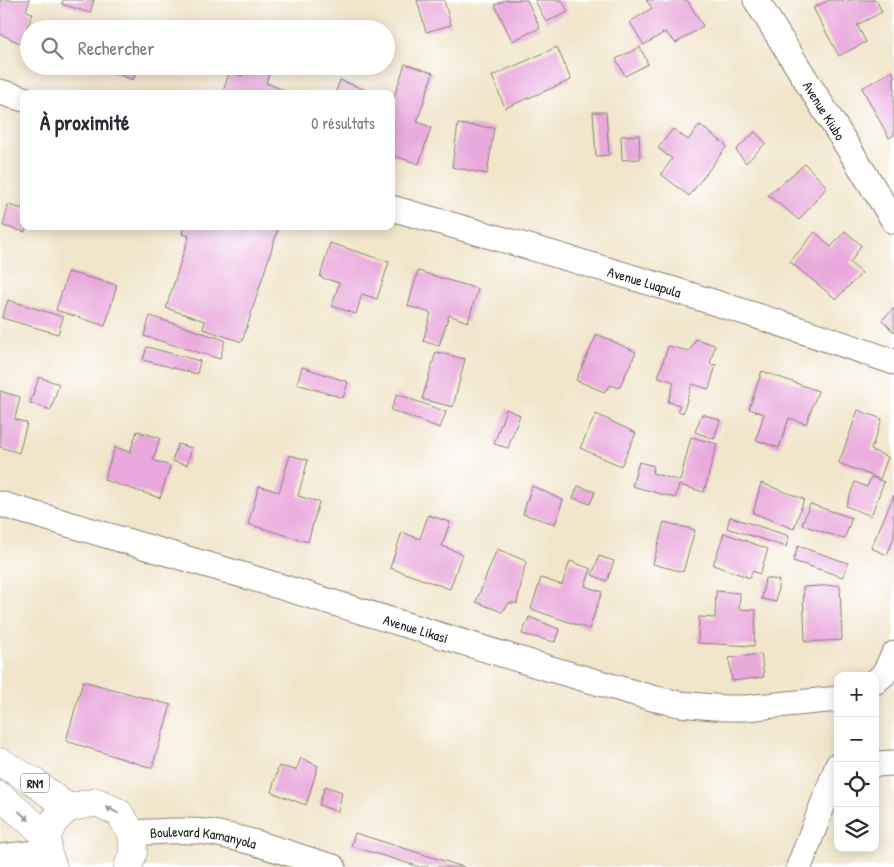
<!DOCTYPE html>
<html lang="fr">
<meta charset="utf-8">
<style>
:root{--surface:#fff;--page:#f7f7f7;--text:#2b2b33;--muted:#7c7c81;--line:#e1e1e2}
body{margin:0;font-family:"Patrick Hand",sans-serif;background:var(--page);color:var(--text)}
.controls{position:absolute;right:15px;bottom:15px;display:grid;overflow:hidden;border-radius:10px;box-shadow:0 2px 12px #0003}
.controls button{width:45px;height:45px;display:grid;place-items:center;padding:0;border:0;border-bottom:1px solid var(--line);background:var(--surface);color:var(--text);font:25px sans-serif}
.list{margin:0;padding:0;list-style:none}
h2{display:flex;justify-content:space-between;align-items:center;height:65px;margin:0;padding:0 20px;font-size:21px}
h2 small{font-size:16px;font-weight:400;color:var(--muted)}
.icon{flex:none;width:28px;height:28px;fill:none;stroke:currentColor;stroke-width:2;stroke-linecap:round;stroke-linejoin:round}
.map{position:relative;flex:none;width:894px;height:867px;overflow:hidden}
.search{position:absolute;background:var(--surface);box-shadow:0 2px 12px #0003;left:20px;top:20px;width:375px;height:55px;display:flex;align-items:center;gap:12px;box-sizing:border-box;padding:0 18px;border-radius:28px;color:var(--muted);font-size:19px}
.panel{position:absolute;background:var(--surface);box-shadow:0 2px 12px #0003;left:20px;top:90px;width:375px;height:140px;border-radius:10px}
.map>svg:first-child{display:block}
.building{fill:#e9a9dc}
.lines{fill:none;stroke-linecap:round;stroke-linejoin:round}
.minor-casing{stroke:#868073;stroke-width:27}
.trunk-casing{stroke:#868073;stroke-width:29}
.minor{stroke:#fff;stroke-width:25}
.trunk{stroke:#fff;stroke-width:28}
.oneway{fill:#999}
.labels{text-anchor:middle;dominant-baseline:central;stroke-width:5;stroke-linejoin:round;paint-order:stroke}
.shield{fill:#fff;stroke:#606060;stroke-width:1}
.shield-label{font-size:12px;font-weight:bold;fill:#1c1c1c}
.street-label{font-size:14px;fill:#1c1c1c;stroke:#fff}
</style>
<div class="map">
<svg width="894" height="867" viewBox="0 0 894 867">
<rect width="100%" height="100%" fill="#fff"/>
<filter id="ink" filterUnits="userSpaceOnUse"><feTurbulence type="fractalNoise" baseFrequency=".02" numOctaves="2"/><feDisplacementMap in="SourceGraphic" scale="10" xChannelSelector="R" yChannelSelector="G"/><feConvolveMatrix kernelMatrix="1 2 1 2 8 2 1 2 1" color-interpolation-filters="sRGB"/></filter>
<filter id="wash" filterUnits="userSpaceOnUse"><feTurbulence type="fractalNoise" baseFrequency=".0096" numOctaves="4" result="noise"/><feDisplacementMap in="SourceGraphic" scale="20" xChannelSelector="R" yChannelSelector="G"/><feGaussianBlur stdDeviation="1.12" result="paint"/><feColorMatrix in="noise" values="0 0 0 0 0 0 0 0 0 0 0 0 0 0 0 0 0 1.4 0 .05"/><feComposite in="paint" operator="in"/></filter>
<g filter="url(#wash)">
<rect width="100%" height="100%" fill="#f1e5ca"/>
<g id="blocks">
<path class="building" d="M0,0h30l-4,10 7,4 -13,29 -20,-9z
M63,0h31l-4,13 -28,-9z
M417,0h27l7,25 -25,7z
M505,0h22l13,28 -28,13 -17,-36z
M535,0h27l6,12 -22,10z
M646,0h41l16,26 -27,17 -11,-11 -21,13 -14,-23 22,-14z
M829,0h15l1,2 5,-2h26l6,12 -25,13 9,17 -27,14 -26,-48z
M111,22l19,7h-21z
M557,47l14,33 -66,28 -13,-32z
M640,47l8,17 -23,12 -9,-17z
M405,64l28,9 -16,49 14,5 -12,37 -28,-9v-49z
M97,66h41l-5,14z
M245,66h27l-6,17 18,7 -1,4h-61l8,-23 12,5z
M892,71l2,4v60l-5,3 -27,-50z
M340,80l26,10 -1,4h-30z
M593,112h13l3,43 -13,1z
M458,124l36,4 -7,46 -35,-7z
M700,125l27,21 -38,50 -28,-22 11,-15 -14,-11 15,-19 15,11z
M755,132l11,11 -20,20 -10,-13z
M639,135l1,24 -18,1 -1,-24z
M805,164l22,23 -28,33 -31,-25z
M8,205l16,4v17h3l-2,6 -22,-6z
M184,226h95l-37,116 -39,-13 2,-8 -39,-13 23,-72 -7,-2z
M845,231l16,14 -11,18 12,10 -26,26 -46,-37 25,-30 16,15z
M330,243l59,19 -12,37 -15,-5 -6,20 -24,-8 7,-23 -19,-6z
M418,271l60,18 -10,33 -19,-7 -10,31 -16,-5 8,-28 -23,-7z
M68,272l49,13 -12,41 -49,-16z
M8,300l55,17 -5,17 -56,-16z
M894,308v24l-12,-12z
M150,316l75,24 -5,19 -76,-23z
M597,334l39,18 -17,36 -8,-3 -7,7 -28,-12z
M696,339l19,6 -5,19 6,1 -7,24 -17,-5 -9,29 -5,-2 2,-6 -12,-3 6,-20 -16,-5 10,-31 21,5z
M147,347l53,14 -3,13 -54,-14z
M436,352l29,7 -12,48 -31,-8z
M302,367l46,15 -5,16 -46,-14z
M762,371l56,20 -12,33 -17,-6 -10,30 -23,-8 8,-26 -15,-5z
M39,377l20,7 -8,26 -21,-7z
M0,391l20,6 -5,22 12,4 -8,30 -19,-6z
M397,394l49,18 -6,16 -49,-18z
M506,409l14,6 -12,33 -14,-4z
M858,410l24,9 -11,31 17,7 -8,22 -41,-16z
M596,414l40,19 -15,33 -41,-18z
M702,414l18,6 -6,19 -19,-7z
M137,431l23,7 -7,22 17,6 -10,32 -56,-18 11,-33 15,5z
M691,437l26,7 -13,48 -25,-7 -4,13 -43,-12 7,-24 15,4 -2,7 28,8z
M178,444l14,4 -5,17 -15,-4z
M290,455l18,5 -10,36 21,6 -11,40 -60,-18 11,-38 20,6z
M871,477l13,5 -13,34 -25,-10 9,-24 12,5z
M761,483l43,16 -10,30 -41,-16z
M532,486l31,14 -8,24 -32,-10z
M578,486l17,6 -5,12 -17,-6z
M894,495v42l-7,18 -16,-7z
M810,504l42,14 -8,21 -42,-14z
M428,515l22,7 -8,24 20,8 -12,35 -60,-21 12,-36 18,7z
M730,517l59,19 -3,11 -59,-19z
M664,522l31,8 -12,42 -30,-8z
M724,533l44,16 -8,25 -8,-3 -2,7 -37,-13z
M798,546l50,17 -5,14 -50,-16z
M497,549l29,12 -9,42h-8l-7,9 -26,-10z
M599,556l15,5 -7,20 -15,-6z
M570,561l21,8 -6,17 17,6 -13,37 -58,-20 10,-31 21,7z
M765,578l14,2 -3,22 -14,-3z
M840,585l2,55 -37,2 -2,-55z
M716,591l24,2 -1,16 17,1 -2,36 -56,-3 1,-26 16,1z
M529,617l30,12 -4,13 -33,-8z
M761,654l3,23 -32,4 -3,-23z
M83,681l88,24 -19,63 -86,-27z
M301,758l17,8 -12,39 -35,-13 8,-26 17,4z
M325,786l17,6 -4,20 -19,-7z
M355,833l109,34h-44l-69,-21z"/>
</g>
</g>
<g filter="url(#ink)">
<use href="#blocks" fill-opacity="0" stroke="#868073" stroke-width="1"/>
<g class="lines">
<g class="minor-casing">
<g id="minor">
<path id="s1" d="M756,0l138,221"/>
<path d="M0,92l24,7"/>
<path id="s2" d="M391,208c169,47 338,96 503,154"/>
<path id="s3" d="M0,504l249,73 295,90 108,31 27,6 46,4h21l92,-9"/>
<path d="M875,682l9,-8 10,-20"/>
<path d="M875,764l19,-1"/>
<path id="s4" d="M132,833c24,-1 50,-4 74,-1 43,6 85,23 127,35"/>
<path d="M0,857l47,-5"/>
<path d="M799,867l39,-102"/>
</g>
</g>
<g class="trunk-casing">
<path id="trunk" d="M0,762l33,19 35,27
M0,796l47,40
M53,867l-6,-15v-16l7,-15 14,-13 29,-6 22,11 13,20 1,20 -5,14"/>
</g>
<use href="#minor" class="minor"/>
<use href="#trunk" class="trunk"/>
</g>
<defs><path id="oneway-solid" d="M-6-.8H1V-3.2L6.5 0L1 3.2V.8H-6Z" transform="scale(1.25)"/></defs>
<g class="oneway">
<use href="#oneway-solid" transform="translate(112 810) rotate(-151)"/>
<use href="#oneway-solid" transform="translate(24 816) rotate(41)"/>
</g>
</g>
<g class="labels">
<rect class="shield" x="21" y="773.5" width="28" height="19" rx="4"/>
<g class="shield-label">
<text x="35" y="783">RN1</text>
</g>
<g class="street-label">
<text stroke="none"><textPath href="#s1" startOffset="130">Avenue Kiubo</textPath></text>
<text stroke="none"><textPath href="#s2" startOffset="264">Avenue Luapula</textPath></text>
<text stroke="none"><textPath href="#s3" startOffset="434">Avenue Likasi</textPath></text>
<text stroke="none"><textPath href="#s4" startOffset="72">Boulevard Kamanyola</textPath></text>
</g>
</g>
</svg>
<div class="controls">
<button>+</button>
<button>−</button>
<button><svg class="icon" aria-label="locate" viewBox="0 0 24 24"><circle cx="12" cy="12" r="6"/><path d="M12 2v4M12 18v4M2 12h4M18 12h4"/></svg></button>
<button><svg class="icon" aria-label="layers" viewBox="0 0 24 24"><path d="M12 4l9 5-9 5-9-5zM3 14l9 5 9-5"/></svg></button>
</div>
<div class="search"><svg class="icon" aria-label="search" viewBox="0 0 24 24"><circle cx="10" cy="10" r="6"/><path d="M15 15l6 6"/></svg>Rechercher</div>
<section class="panel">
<h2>À proximité<small>0 résultats</small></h2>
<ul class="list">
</ul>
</section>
</div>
